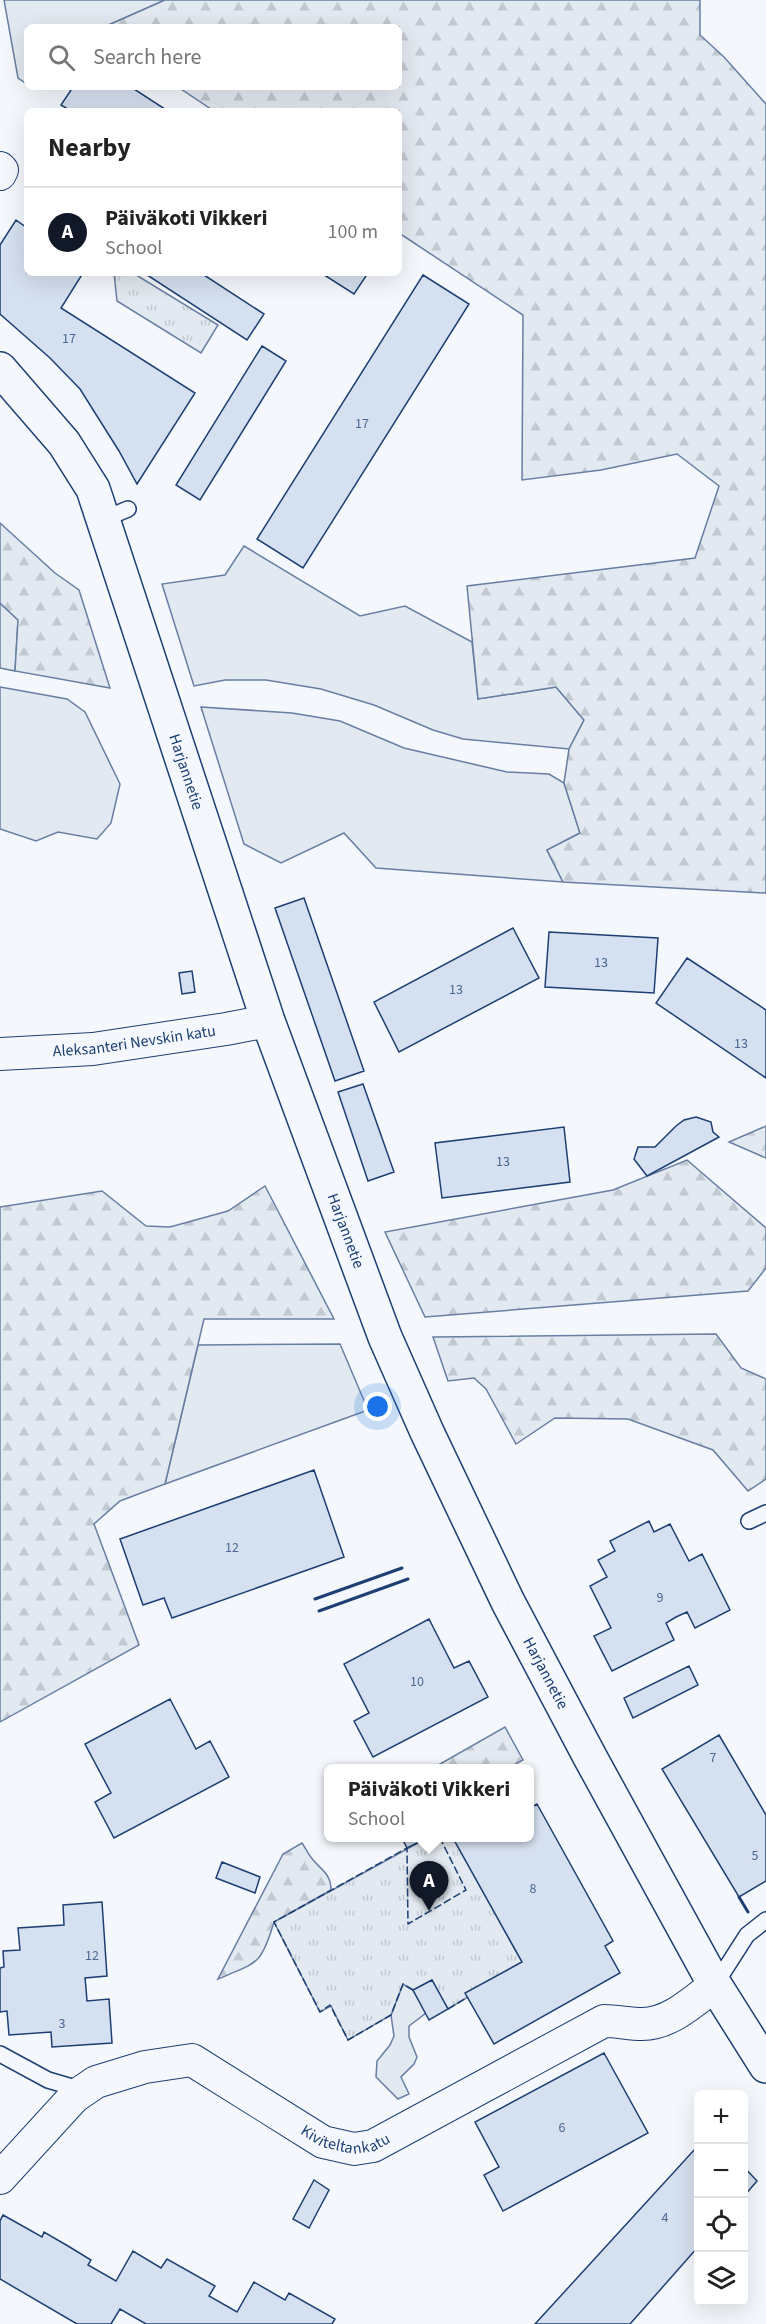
<!DOCTYPE html>
<meta charset="utf-8">
<style>
:root{--surface:#fff;--page:#f2f2f2;--text:#222;--muted:#767676;--line:#e0e0e0;--accent:#111827}
body{margin:0;font-family:"Source Sans 3",sans-serif;background:var(--page);color:var(--text)}
.controls{position:absolute;right:18px;bottom:18px;display:grid;overflow:hidden;border-radius:9px;box-shadow:0 6px 24px #0002}
.controls button{width:54px;height:54px;display:grid;place-items:center;padding:0;border:0;border-bottom:2px solid var(--line);background:var(--surface);color:var(--text);font:30px sans-serif}
.you{position:absolute;left:378px;top:1407px;width:21px;height:21px;margin:-15px;border:4px solid #fff;border-radius:50%;background:#1a73e8;box-shadow:0 0 0 9px #1a73e833}
.badge{display:grid;place-items:center;width:39px;height:39px;border-radius:50%;background:var(--accent);color:#fff;font-size:20px;font-weight:700}
.pin{position:absolute;translate:-50% -50px;filter:drop-shadow(0 2px 3px #0008)}
.pin::after{content:'';position:absolute;top:32px;width:21px;height:18px;background:inherit;clip-path:polygon(0 0,100% 0,50% 100%)}
.popup{position:absolute;left:324px;top:1764px;width:210px;height:78px;box-sizing:border-box;display:grid;place-content:center;border-radius:9px;background:var(--surface);filter:drop-shadow(0 2px 4px #0005);font-size:20px;white-space:nowrap;color:var(--muted)}
.popup b{font-size:22px;color:var(--text)}
.popup::after{content:'';position:absolute;left:50%;top:100%;margin-left:-12px;border:12px solid transparent;border-top-color:var(--surface)}
.list{margin:0;padding:0;list-style:none}
h2{display:flex;justify-content:space-between;align-items:center;height:78px;margin:0;padding:0 24px;font-size:26px}
h2 small{font-size:20px;font-weight:400;color:var(--muted)}
.list li{display:grid;grid-template-columns:39px 1fr auto;gap:18px;align-items:center;box-sizing:border-box;height:90px;padding:0 24px;border-top:2px solid var(--line)}
.list b{display:block;font-size:22px;white-space:nowrap}
.list p{margin:0;font-size:20px;white-space:nowrap;color:var(--muted)}
.list em{font-size:20px;font-style:normal;color:var(--muted)}
.icon{flex:none;width:33px;height:33px;fill:none;stroke:currentColor;stroke-width:2;stroke-linecap:round;stroke-linejoin:round}
.map{position:relative;flex:none;width:766px;height:2324px;overflow:hidden}
.search{position:absolute;background:var(--surface);box-shadow:0 6px 24px #0002;left:24px;top:24px;width:378px;height:66px;display:flex;align-items:center;gap:15px;box-sizing:border-box;padding:0 21px;border-radius:9px;color:var(--muted);font-size:22px}
.panel{position:absolute;background:var(--surface);box-shadow:0 6px 24px #0002;left:24px;top:108px;width:378px;height:168px;border-radius:9px}
.map>svg:first-child{display:block}
.green{fill:#e3e9f0;stroke:#687fa3;stroke-width:1.5}
.forest{fill:url(#forest-firs);stroke:#687fa3;stroke-width:1.5}
.park{fill:url(#park-tufts);stroke:#687fa3;stroke-width:1.5}
.building{fill:#d5e0f0;stroke:#1d3f73;stroke-width:1.5}
.lines{fill:none;stroke-linecap:round;stroke-linejoin:round}
.lane-casing{stroke:#1d3f73;stroke-width:18}
.street-casing{stroke:#1d3f73;stroke-width:34}
.secondary-casing{stroke:#1d3f73;stroke-width:36}
.lane{stroke:#f4f7fb;stroke-width:15}
.street{stroke:#f4f7fb;stroke-width:32}
.secondary{stroke:#f4f7fb;stroke-width:33}
.fence{stroke:#1d3f73;stroke-width:1.5;stroke-dasharray:8 3;stroke-linecap:butt}
.wall{stroke:#1d3f73;stroke-width:3}
.labels{text-anchor:middle;dominant-baseline:central;stroke-width:4.5;stroke-linejoin:round;paint-order:stroke}
.number-label{font-size:14px;fill:#4b6792}
.street-label{font-size:16px;fill:#1d3f73;stroke:#f4f7fb}
</style>
<div class="map">
<svg width="766" height="2324" viewBox="0 0 766 2324">
<defs>
<pattern id="forest-firs" width="22" height="20" patternUnits="userSpaceOnUse" patternTransform="scale(1.5)"><rect width="22" height="20" fill="#e3e9f0"/><path d="M5 1l3.5 6h-7zM16 11l3.5 6h-7z" fill="#c2c9d1"/></pattern>
<pattern id="park-tufts" width="24" height="20" patternUnits="userSpaceOnUse" patternTransform="scale(1.5)"><rect width="24" height="20" fill="#e3e9f0"/><path d="M3 7l-1-3M5 7V3M7 7l1-3M15 17l-1-3M17 17v-4M19 17l1-3" fill="none" stroke="#c2c9d1"/></pattern>
</defs>
<rect width="100%" height="100%" fill="#f4f7fb"/>
<path class="green" d="M4,0h161l-61,27h-77v57l-9,-6z
M244,546l116,70 45,-10 67,36 6,57 78,-12 28,33 -15,29 -106,-10 -30,-9 -59,-25 -53,-16 -55,-9h-41l-31,6 -32,-102 63,-9z
M0,603l18,17 -3,51 -15,-3z
M0,687l67,12 18,13 35,72 -9,39 -14,16 -39,-7 -22,9 -36,-12z
M201,707l91,6 48,8 64,27 103,24 42,2 15,9 16,50 -33,17 16,32 -187,-14 -32,-35 -63,30 -37,-19z
M340,1344l28,66 -203,74 33,-139z
M403,1984l10,6 13,23 -17,13v11l8,20 -3,7 -13,13 8,17 -11,5 -22,-22 1,-16 13,-16 4,-9 -3,-21z"/>
<path class="forest" d="M165,0h535v35l24,22 42,47v789l-203,-11 -16,-32 33,-17 -16,-50 5,-34 15,-29 -28,-33 -78,12 -11,-113 228,-28 24,-72 -42,-32 -76,16 -79,10 1,-165 -124,-82v-122h-185l-36,-24h221v-60h-295z
M0,523l55,50 24,17 31,98 -95,-17 3,-51 -18,-17z
M766,1126v32l-37,-16z
M687,1160l79,68v40l-18,23 -323,26 -40,-85 228,-42z
M265,1186l69,133h-130l-39,165 -45,17 -26,23 45,121 -139,77v-515l102,-16 44,35 24,1 58,-16z
M716,1334l25,34 25,11v100l-18,12 -35,-41 -85,-31 -73,-1 -39,26 -30,-55 -12,-11 -26,3 -15,-44z
M505,1727l18,33 -15,8h-75z
M302,1843c4,6 7,13 12,18 9,10 17,14 17,29l-57,32c-13,44 -17,40 -56,57l65,-125z"/>
<path class="park" d="M114,273h19l85,52 -17,28 -84,-52z
M427,1838h26l69,124 -56,31 2,4 -20,12 -16,-29 -19,10 -10,-6 -12,31 -43,25 -17,-34 -11,6 -46,-90z"/>
<path class="building" d="M73,87h58l37,24h-97l-10,-6z
M16,220l11,8v45h56l-22,35 134,85 -58,91 -18,-33 -39,-62 -30,-31 -50,-44v-69z
M144,273h57l63,41 -17,26z
M321,273h47l-14,21z
M423,275l46,29 -166,264 -46,-29z
M262,346l24,15 -86,139 -24,-15z
M304,898l60,173 -29,10 -60,-173z
M513,928l26,50 -140,74 -25,-50z
M549,932l109,6 -4,55 -109,-6z
M687,958l79,52v68l-110,-75z
M192,971l3,21 -13,2 -3,-21z
M363,1084l31,88 -26,9 -30,-89z
M696,1117l15,5 2,10 6,5 -72,39 -13,-17 4,-12h17l21,-21 8,-6z
M564,1127l6,55 -128,16 -7,-55z
M314,1470l30,87 -172,61 -8,-20 -21,7 -23,-66z
M649,1521l5,11 16,-8 19,37 13,-7 28,56 -35,18 -8,-16 -11,5 -10,6 8,17 -62,31 -18,-35 17,-8 -21,-42 17,-9 -9,-17 17,-9 -5,-10z
M429,1619l25,49 15,-7 19,36 -115,60 -19,-36 15,-8 -25,-49z
M689,1666l9,19 -65,33 -9,-20z
M170,1699l26,50 14,-8 19,36 -115,61 -19,-36 16,-9 -26,-49z
M719,1735l47,80v66l-27,16 -77,-128z
M537,1804l76,137 -8,5 15,27 -126,71 -29,-51 57,-31 -69,-124h77v-30z
M402,1838h25l-20,10z
M222,1862l38,15 -5,16 -39,-15z
M102,1902l5,74 -22,2 1,10 1,13 22,-2 3,44 -60,4 -1,-15 -42,3 -2,-24 -7,1v-44l4,-1 -1,-16 17,-1 -2,-22 46,-3 -1,-20z
M432,1980l16,29 -19,11 -16,-30z
M604,2053l44,80 -145,78 -19,-36 15,-8 -24,-45z
M695,2149l3,3v95l-68,77h-95z
M744,2167l13,14 -13,15z
M314,2180l15,10 -20,38 -16,-9z
M3,2215l39,22 2,-5 24,14 23,14 -3,5 28,16 17,-30 28,17 6,-9 48,27 -6,10 28,16 17,-30 31,18 4,-7 46,26 -3,5h-186l-26,-15 -9,15h-34l-77,-45v-58z"/>
<g class="lines">
<g class="lane-casing">
<path id="lane" d="M104,519l24,-10
M749,1521l17,-8
M715,1985l32,-50 19,-15
M0,2054l48,26 34,10"/>
</g>
<g class="street-casing">
<g id="street">
<path d="M0,168l2,2 -2,4"/>
<path id="s1" d="M0,1054l93,-5 133,-20 42,-8"/>
<path id="s2" d="M0,2178l74,-81 22,-15 49,-15 47,-7 131,82 31,7 19,-3 231,-125c13,0 26,3 38,3 28,0 52,-23 73,-39"/>
</g>
</g>
<g class="secondary-casing">
<g id="secondary">
<path id="s3" d="M0,369l64,74 29,46 175,532 117,316 42,95 81,170 82,155 125,228 51,81"/>
</g>
</g>
<use href="#lane" class="lane"/>
<use href="#street" class="street"/>
<use href="#secondary" class="secondary"/>
<path class="fence" d="M413,1990l-10,-6 -12,31 -43,25 -18,-35 -10,7 -46,-90 133,-74 1,76 58,-34 -26,-52
M448,2009l20,-12"/>
<path class="wall" d="M315,1599l87,-31
M319,1611l89,-32
M739,1897l9,15"/>
</g>
<g class="labels">
<g class="number-label">
<text x="69" y="339">17</text>
<text x="362" y="424">17</text>
<text x="601" y="963">13</text>
<text x="456" y="990">13</text>
<text x="741" y="1044">13</text>
<text x="503" y="1162">13</text>
<text x="232" y="1548">12</text>
<text x="660" y="1598">9</text>
<text x="417" y="1682">10</text>
<text x="713" y="1758">7</text>
<text x="755" y="1856">5</text>
<text x="533" y="1889">8</text>
<text x="92" y="1956">12</text>
<text x="62" y="2024">3</text>
<text x="562" y="2128">6</text>
<text x="665" y="2218">4</text>
</g>
<g class="street-label">
<text stroke="none"><textPath href="#s3" startOffset="450">Harjannetie</textPath></text>
<text stroke="none"><textPath href="#s1" startOffset="135">Aleksanteri Nevskin katu</textPath></text>
<text stroke="none"><textPath href="#s3" startOffset="936">Harjannetie</textPath></text>
<text stroke="none"><textPath href="#s3" startOffset="1422">Harjannetie</textPath></text>
<text stroke="none"><textPath href="#s2" startOffset="412">Kiviteltankatu</textPath></text>
</g>
</g>
</svg>
<div class="controls">
<button>+</button>
<button>−</button>
<button><svg class="icon" aria-label="locate" viewBox="0 0 24 24"><circle cx="12" cy="12" r="6"/><path d="M12 2v4M12 18v4M2 12h4M18 12h4"/></svg></button>
<button><svg class="icon" aria-label="layers" viewBox="0 0 24 24"><path d="M12 4l9 5-9 5-9-5zM3 14l9 5 9-5"/></svg></button>
</div>
<div class="you"></div>
<div class="pin badge" style="left:429px;top:1911px">A</div>
<div class="popup"><b>Päiväkoti Vikkeri</b>School</div>
<div class="search"><svg class="icon" aria-label="search" viewBox="0 0 24 24"><circle cx="10" cy="10" r="6"/><path d="M15 15l6 6"/></svg>Search here</div>
<section class="panel">
<h2>Nearby<small></small></h2>
<ul class="list">
<li><span class="badge">A</span><div><b>Päiväkoti Vikkeri</b><p>School</p></div><em>100 m</em></li>
</ul>
</section>
</div>
